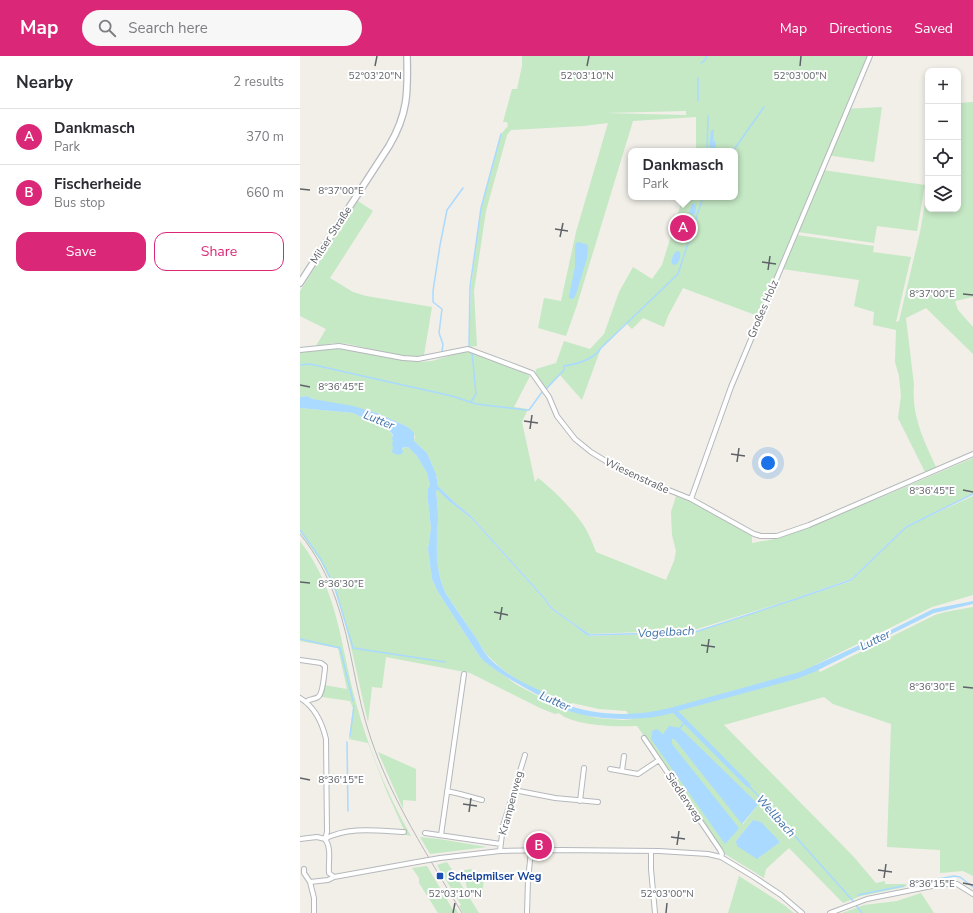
<!DOCTYPE html>
<meta charset="utf-8">
<style>
:root{--surface:#fff;--page:#f7f7f7;--text:#2b2b33;--muted:#7c7c81;--line:#e1e1e2;--accent:#db2777}
body{margin:0;font-family:"Nunito Sans",sans-serif;background:var(--page);color:var(--text)}
.controls{position:absolute;right:12px;top:12px;display:grid;overflow:hidden;border-radius:8px;box-shadow:0 2px 6px #0003}
.controls button{width:36px;height:36px;display:grid;place-items:center;padding:0;border:0;border-bottom:1px solid var(--line);background:var(--surface);color:var(--text);font:20px sans-serif}
.you{position:absolute;left:468px;top:407px;width:14px;height:14px;margin:-10px;border:3px solid #fff;border-radius:50%;background:#1a73e8;box-shadow:0 0 0 6px #1a73e833}
.badge{display:grid;place-items:center;width:26px;height:26px;border-radius:50%;background:var(--accent);color:#fff;font-size:13px;font-weight:700}
.pin{position:absolute;translate:-50% -50%;border:2px solid #fff;box-shadow:0 1px 4px #0006}
.popup{position:absolute;left:328px;top:92px;width:110px;height:52px;box-sizing:border-box;display:grid;place-content:center;border-radius:8px;background:var(--surface);filter:drop-shadow(0 1px 3px #0005);font-size:13px;white-space:nowrap;color:var(--muted)}
.popup b{font-size:15px;color:var(--text)}
.popup::after{content:'';position:absolute;left:50%;top:100%;margin-left:-8px;border:8px solid transparent;border-top-color:var(--surface)}
.list{margin:0;padding:0;list-style:none}
h2{display:flex;justify-content:space-between;align-items:center;height:52px;margin:0;padding:0 16px;font-size:17px}
h2 small{font-size:13px;font-weight:400;color:var(--muted)}
.list li{display:grid;grid-template-columns:26px 1fr auto;gap:12px;align-items:center;box-sizing:border-box;height:56px;padding:0 16px;border-top:1px solid var(--line)}
.list b{display:block;font-size:15px;white-space:nowrap}
.list p{margin:0;font-size:13px;white-space:nowrap;color:var(--muted)}
.list em{font-size:13px;font-style:normal;color:var(--muted)}
.actions{display:flex;gap:8px;padding:12px 16px}
.actions a{flex:1;padding:9px 0;border:1px solid var(--accent);border-radius:12px;text-align:center;font-size:14px;color:var(--accent)}
.actions .main{background:var(--accent);color:#fff}
.icon{flex:none;width:22px;height:22px;fill:none;stroke:currentColor;stroke-width:2;stroke-linecap:round;stroke-linejoin:round}
.map{position:relative;flex:none;width:673px;height:857px;overflow:hidden}
header{display:flex;align-items:center;gap:24px;box-sizing:border-box;height:56px;padding:0 20px;background:var(--accent);color:#fff}
header strong{font-size:19px}
nav{display:flex;gap:22px;margin-inline-start:auto;font-size:14px}
.search{width:280px;height:36px;background:var(--page);display:flex;align-items:center;gap:10px;box-sizing:border-box;padding:0 14px;border-radius:22px;color:var(--muted);font-size:15px}
main{display:flex}
aside{flex:1;background:var(--surface)}
.map>svg:first-child{display:block}
.green{fill:#c5e8c5;fill-rule:evenodd}
.water{fill:#aadaff}
.lines{fill:none;stroke-linecap:round;stroke-linejoin:round}
.stream{stroke:#aadaff;stroke-width:1.5}
.minor-casing{stroke:#b5b8bc;stroke-width:6}
.secondary-casing{stroke:#b6babf;stroke-width:8}
.minor{stroke:#fff;stroke-width:4}
.secondary{stroke:#fff;stroke-width:5.5}
.tram{stroke:#b6b7b8;stroke-width:1}
.minor-bridge-casing{stroke:#b5b8bc;stroke-width:6;stroke-linecap:butt}
.minor-bridge{stroke:#fff;stroke-width:4}
.ticks{fill:none;stroke:#5f6368;stroke-width:1.5}
.transit-dot{fill:#1a4fb4;stroke:#fff;stroke-width:1.5}
.labels{text-anchor:middle;dominant-baseline:central;stroke-width:4;stroke-linejoin:round;paint-order:stroke}
.street-label{font-size:11px;fill:#5f6368;stroke:#fff}
.transit-label{font-size:11px;font-weight:bold;fill:#164399;stroke:#fff;text-anchor:start}
.water-label{font-size:12px;font-style:italic;fill:#4174aa;stroke:#fff}
.ticks-label{font-size:10px;text-anchor:middle;fill:#5f6368;stroke:#fff;stroke-width:4;stroke-linejoin:round;paint-order:stroke}
</style>
<header>
<strong>Map</strong>
<div class="search"><svg class="icon" aria-label="search" viewBox="0 0 24 24"><circle cx="10" cy="10" r="6"/><path d="M15 15l6 6"/></svg>Search here</div>
<nav><a>Map</a><a>Directions</a><a>Saved</a></nav>
</header>
<main>
<aside>
<h2>Nearby<small>2 results</small></h2>
<ul class="list">
<li><span class="badge">A</span><div><b>Dankmasch</b><p>Park</p></div><em>370 m</em></li>
<li><span class="badge">B</span><div><b>Fischerheide</b><p>Bus stop</p></div><em>660 m</em></li>
</ul>
<div class="actions"><a class="main">Save</a><a>Share</a></div>
</aside>
<div class="map">
<svg width="673" height="857" viewBox="0 0 673 857">
<rect width="100%" height="100%" fill="#f1efe8"/>
<path class="green" d="M222,0h346l-23,53 37,-2 -8,55 -48,-7 -68,161 -75,-28 -15,28 -4,11 -21,-9 -11,11 -6,-6 -25,25 -19,52 -22,-25 -14,15 -11,-16 1,-5 20,-6 8,-22 26,8 14,-15 15,-42 14,-25 19,12 10,-14 21,-68h52v-46h-39v-34l-63,4 -56,184 -11,31 -28,-8 6,-30 17,3 15,-69 32,-109 -25,3 -72,4 -4,5 -21,76 -12,80 3,55 -8,1 2,-60 10,-79 20,-74 7,-8 -1,-4h-4l9,-33h5l5,-23zM386,55v4l-82,-2z
M673,46v195l-18,4 3,9 15,17v27l-47,-46 -20,10 8,67c-3,30 10,56 22,82l-11,5 -27,-54 3,-22 -2,-20 -4,-14 1,-32 -23,-5 1,-13 -20,-6 5,-26 -77,-11 15,-34 77,11 -1,6 38,5 -15,65 3,-1 21,-89 8,-46v23h30v-106z
M523,114l102,15 -8,46 -40,-5 -3,17 -76,-11z
M58,145l15,10 -43,67 23,14 13,4 66,11 -8,48c-27,7 -59,-11 -86,-12 -7,0 -15,2 -22,3l10,-17 -26,-13v-25z
M38,292l64,12 16,1 1,1 13,-1 33,-10 7,1 44,17 14,7 -16,31 14,2 -6,13 13,60 3,-4c14,10 37,34 46,48 5,8 9,18 12,26l70,28 8,-19 2,-10 -4,-16 -1,-23 5,-16 15,6 61,33v8l28,-5 104,-42 89,-38v36l-67,32 -55,53 -44,15 -4,2 -109,34 -105,4 -37,-26 -8,-11 -73,-81 -17,-14 -16,-16 -2,-12 -9,-21 -13,-12 1,-5 -7,-9 -31,-14 -64,-14 -6,-3 -7,1v-45z
M0,352l53,5 36,17 12,19 7,-2 9,9 10,17 3,12 -2,4v12l3,27 -3,21 4,30 6,13 42,65 12,10 25,18 44,23 36,10 26,2 10,-1 -7,-8 -27,-2 -27,-6 -3,2 -13,-5 -18,-10 -15,-6 -21,-15 -15,-14 -42,-63c-11,-26 -8,-46 -7,-73 0,-9 -1,-19 -2,-28l2,-2 11,12 22,17 72,80 8,11 23,16 11,9 4,2 107,-4 155,-51 55,-54 67,-31v99l-41,12 -117,58 5,7 115,-57 10,-3 28,-5v269l-10,-5 -23,2v-23l-53,-3 4,-123 -58,-20 -9,-7 -100,28 129,131 23,27 9,-2v3h22l-2,3 -44,9 -18,7 -54,-55 -23,21 -2,9 -39,-24 -88,-128c-20,1 -64,0 -78,-13l-4,1 -15,-6 -70,-35 -84,-16 -4,31 -10,-1 -4,36 -16,-72 -10,-40 -8,-23 -13,-26 -21,-30zM358,673l5,5 4,-4 90,73v3l-14,18 -68,-84 -4,-1 1,5zM453,764l27,22 -13,8 -8,8 -23,-17z
M0,485c39,51 40,103 56,162 13,47 31,91 55,133l-5,-1v-5h-2l-18,-40 -18,-47 -19,-4 4,-31 -3,-7 -28,-4 2,-12 23,4 -9,-41 -38,-7z
M78,696l38,17v32l-13,-1v9z
M120,781l19,2 48,8 -57,7z
M147,806l32,51h-16l-4,-7 2,-1 -24,-40z
M127,810l26,44 3,-1 2,4h-20l-19,-30v-5l-7,-10z
M172,813l2,9h10l-2,19 -9,-2 -6,-7 -1,-4 9,-2 -9,2 -2,-14z
M439,820l45,29 10,8h-66z
M621,837l13,20h-92l22,-8 33,-4z"/>
<path class="water" d="M414,73l-1,12h2l1,7 -2,1 -5,-2 2,-16z
M392,148h3l1,3 -1,7 -2,1 -4,-2z
M386,166l4,1v5l-2,4 -5,1 -1,-3z
M279,186l9,3 -1,13 -11,36 -2,4 -2,1 -3,-1v-2l6,-29v-20l1,-4z
M377,195l3,1c1,5 -1,11 -5,13l-3,-1c-1,-5 1,-10 5,-13z
M7,340l6,3 40,7 24,7 31,14 6,6v8l13,12 9,21 2,12 16,16 17,14 73,81 8,11 37,26v2l-4,-2 -11,-9 -23,-16 -8,-11 -72,-80 -22,-17 -11,-11 -2,1c1,9 2,19 2,28 -1,27 -4,47 7,73 9,14 19,29 29,43 5,7 9,16 15,23 16,15 29,23 48,31 9,4 16,10 24,14 34,13 74,14 109,5l130,-36 73,-33 60,-30 40,-8v3l-39,9 -120,59 -18,7 -118,32 73,74 -3,3 -75,-75c-32,9 -82,8 -112,-5 -7,-3 -13,-7 -19,-11 -21,-11 -38,-20 -57,-35l-5,-5 -42,-65 -6,-13 -4,-30 3,-21 -3,-27v-12l2,-4 -3,-12 -10,-17 -9,-9 -6,1 1,5c-5,3 -7,2 -11,-1l1,-5 -1,-3 1,-3 -1,-2 1,-4 -4,-5 -36,-17 -53,-5v-11z
M369,670l11,2 77,75v3l-15,18 -67,-84 -3,-1v5l67,84 -3,4 -11,12 -74,-105 1,-8 5,-2 6,5z
M453,764l8,2 19,20 -23,17 -20,-13 -1,-5z"/>
<g class="lines">
<path class="stream" d="M401,7l3,-2 3,-5
M398,45v-23
M407,95l1,-35
M433,95l31,-44
M169,291l1,-60 11,-79 20,-74
M142,295l1,-7 -4,-11 3,-24 -9,-7v-11l7,-46 7,-35 16,-22
M0,309l10,-1 57,13 85,19 24,8 50,6h3l13,-18
M246,333l18,-19v-4c14,-2 29,-6 37,-18l77,-74 25,-77
M171,346l5,-8 -4,-42
M0,474l20,28 14,27 19,63 92,14
M289,579l106,-3 107,-35 5,-2 44,-15 55,-53 67,-33
M0,583l40,9 13,53
M380,672l4,-5
M50,680l4,-30
M47,686l1,69
M449,730l19,20 86,96
M617,827l37,-7 6,1 13,10
M558,839l45,-9
M556,849l6,8"/>
<g class="minor-casing">
<path id="minor" d="M0,294l39,-4 64,12 15,1 50,-10 64,24 17,24 8,19 18,23 16,13 31,19 69,28 63,35 7,2h16l32,-11 164,-71
M391,443l40,-112 139,-331
M0,604l21,3 4,3v3c-1,6 -2,25 -7,28 -4,3 -8,1 -12,5
M0,642c15,9 22,24 26,41l1,93 -2,7
M344,682l76,112 2,4 -1,3
M310,713l28,5 21,-14
M322,715l2,-15
M214,734l41,8 43,4
M147,735l13,3 22,6
M280,745l4,-33
M125,777l76,11
M141,779l23,-161
M0,783l17,-2 8,2
M25,783c7,9 3,23 4,34l5,4 83,-15
M25,783c23,-13 54,-8 79,-7
M200,795l3,-25 22,-71
M351,795v18l4,44
M140,802l60,-7 60,-1 99,1 49,3 13,3 33,20 27,18 21,18
M4,813v4l6,9
M14,857v-15l-4,-16 18,-2 6,-3
M227,857l1,-33 3,-29
M530,857l37,-14 75,-15h15l16,10"/>
</g>
<g class="secondary-casing">
<path id="secondary" d="M0,227l89,-137c19,-32 19,-54 18,-90"/>
</g>
<use href="#minor" class="minor"/>
<use href="#secondary" class="secondary"/>
<path class="tram" d="M0,478c16,20 28,42 36,66 16,45 19,93 35,139 21,62 57,117 91,174"/>
<g class="minor-bridge-casing">
<path id="minor-bridge" d="M117,806l23,-4"/>
</g>
<use href="#minor-bridge" class="minor-bridge"/>
</g>
<path class="ticks" d="M75,10l2,-10M287,10l2,-10M500,10l1,-10M0,133l10,1M255,173l13,2M260,181l3,-14M462,206l14,2M468,214l2,-14M663,238l10,1M0,329l10,2M224,365l14,2M230,373l2,-14M431,398l14,2M437,406l2,-14M663,434l10,2M0,526l10,1M194,556l14,3M200,564l2,-13M401,589l14,2M407,597l2,-14M663,631l10,1M0,722l10,2M163,748l14,2M169,756l2,-14M371,781l14,2M377,789l2,-14M578,814l14,2M584,822l2,-14M663,827l10,2M153,857l2,-10M366,857l1,-10"/>
<rect class="transit-dot" x="136" y="816" width="8" height="8" rx="2"/>
<g class="labels">
<g class="street-label">
<text transform="translate(31 179) rotate(-57)">Milser Straße</text>
<text transform="translate(463 253) rotate(-67)">Großes Holz</text>
<text transform="translate(337 420) rotate(25)">Wiesenstraße</text>
<text transform="translate(384 741) rotate(56)">Siedlerweg</text>
<text transform="translate(211 747) rotate(-75)">Krampenweg</text>
</g>
<g class="transit-label">
<text x="148" y="820">Schelpmilser Weg</text>
</g>
<g class="water-label">
<text transform="translate(79 364) rotate(22)">Lutter</text>
<text transform="translate(366 576) rotate(-3)">Vogelbach</text>
<text transform="translate(575 584) rotate(-26)">Lutter</text>
<text transform="translate(255 645) rotate(24)">Lutter</text>
<text transform="translate(476 760) rotate(48)">Wellbach</text>
</g>
</g>
<g class="ticks-label">
<text x="75" y="23">52°03'20"N</text>
<text x="287" y="23">52°03'10"N</text>
<text x="500" y="23">52°03'00"N</text>
<text x="41" y="138">8°37'00"E</text>
<text x="632" y="241">8°37'00"E</text>
<text x="41" y="334">8°36'45"E</text>
<text x="632" y="438">8°36'45"E</text>
<text x="41" y="531">8°36'30"E</text>
<text x="632" y="634">8°36'30"E</text>
<text x="41" y="727">8°36'15"E</text>
<text x="632" y="831">8°36'15"E</text>
<text x="155" y="841">52°03'10"N</text>
<text x="367" y="841">52°03'00"N</text>
</g>
</svg>
<div class="controls">
<button>+</button>
<button>−</button>
<button><svg class="icon" aria-label="locate" viewBox="0 0 24 24"><circle cx="12" cy="12" r="6"/><path d="M12 2v4M12 18v4M2 12h4M18 12h4"/></svg></button>
<button><svg class="icon" aria-label="layers" viewBox="0 0 24 24"><path d="M12 4l9 5-9 5-9-5zM3 14l9 5 9-5"/></svg></button>
</div>
<div class="you"></div>
<div class="pin badge" style="left:383px;top:172px">A</div>
<div class="popup"><b>Dankmasch</b>Park</div>
<div class="pin badge" style="left:239px;top:790px">B</div>
</div>
</main>
